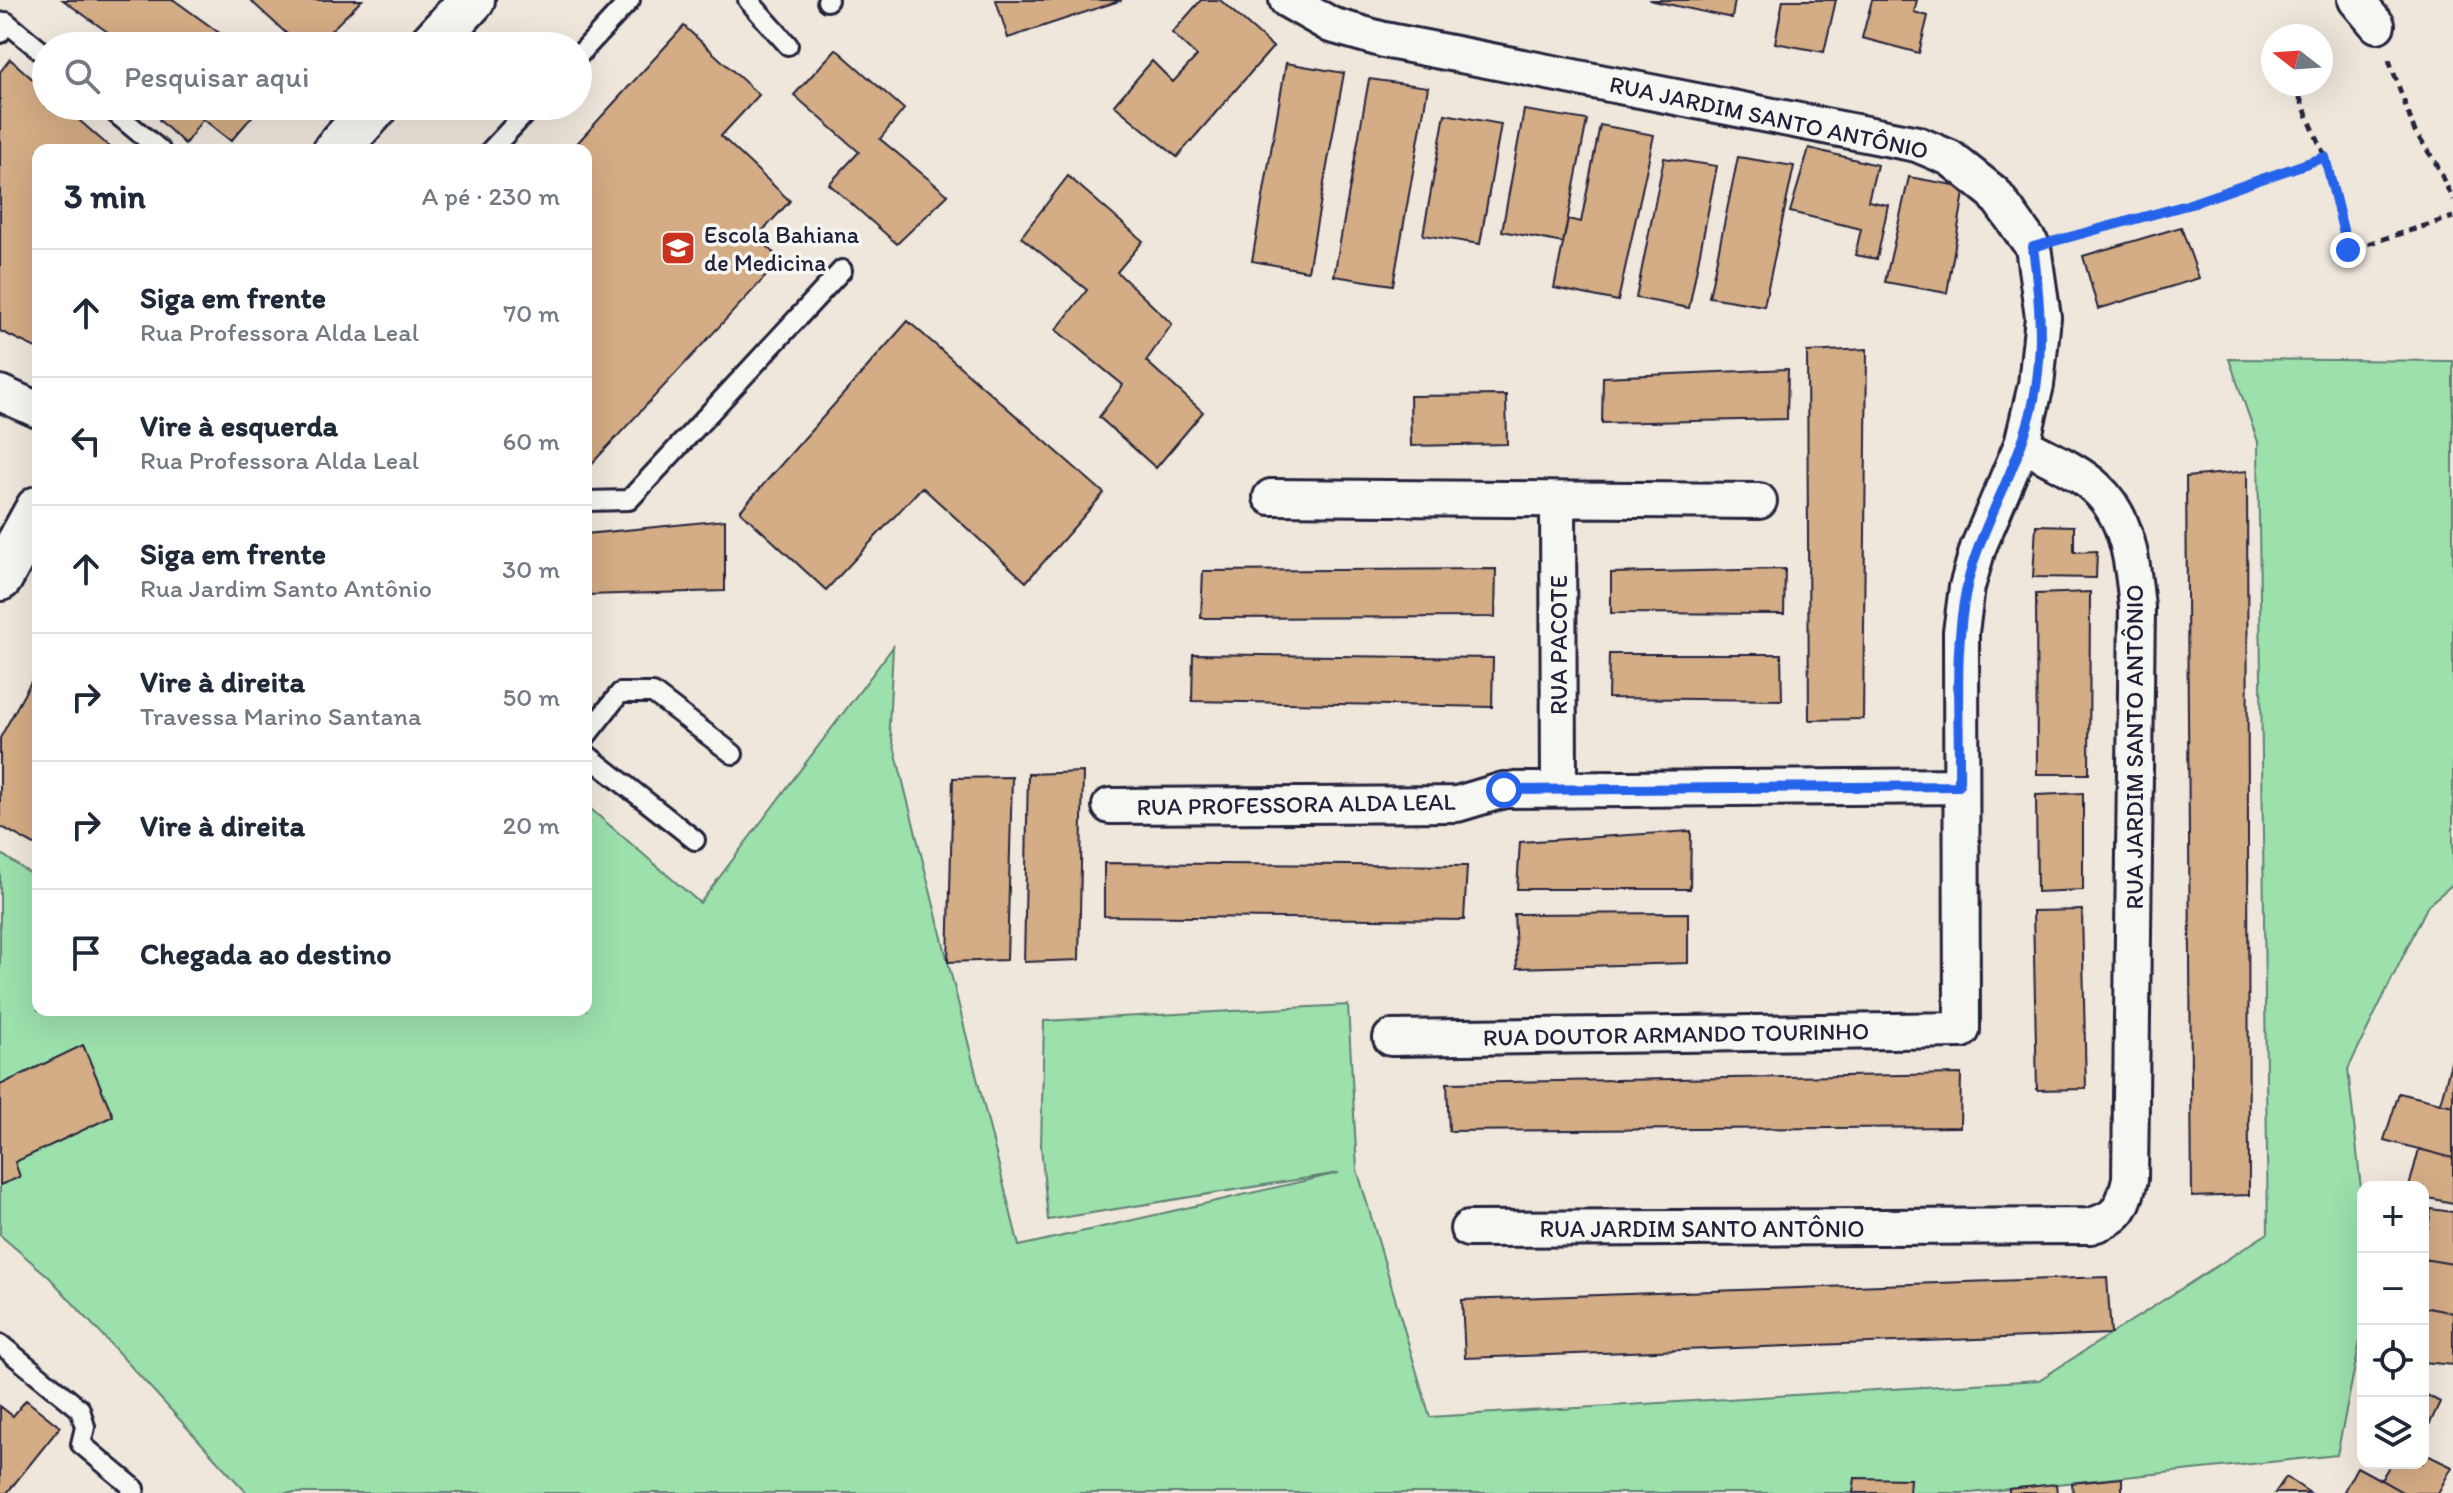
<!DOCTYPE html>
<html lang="pt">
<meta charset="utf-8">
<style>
:root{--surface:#fff;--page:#f2f2f3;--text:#1f2937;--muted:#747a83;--line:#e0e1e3}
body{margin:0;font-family:Itim,sans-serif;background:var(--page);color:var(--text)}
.controls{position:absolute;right:24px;bottom:24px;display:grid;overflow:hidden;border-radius:16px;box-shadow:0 8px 32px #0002}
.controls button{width:72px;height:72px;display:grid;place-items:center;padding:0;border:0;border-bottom:2px solid var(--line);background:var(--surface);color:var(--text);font:40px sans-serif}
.compass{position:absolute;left:2261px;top:24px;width:72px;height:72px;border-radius:50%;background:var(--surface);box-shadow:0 8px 32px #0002;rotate:287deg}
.stop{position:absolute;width:24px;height:24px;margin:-18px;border:6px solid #2563eb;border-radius:50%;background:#fff}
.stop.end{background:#2563eb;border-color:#fff;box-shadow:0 2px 8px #0008}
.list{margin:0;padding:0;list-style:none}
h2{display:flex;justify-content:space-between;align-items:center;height:104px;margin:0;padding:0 32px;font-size:34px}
h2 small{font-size:26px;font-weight:400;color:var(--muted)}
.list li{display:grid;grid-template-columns:52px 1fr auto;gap:24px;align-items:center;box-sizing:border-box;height:128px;padding:0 32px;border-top:2px solid var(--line)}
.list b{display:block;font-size:30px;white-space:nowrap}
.list p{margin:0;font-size:26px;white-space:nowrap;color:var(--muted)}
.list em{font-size:26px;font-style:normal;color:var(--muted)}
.icon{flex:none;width:44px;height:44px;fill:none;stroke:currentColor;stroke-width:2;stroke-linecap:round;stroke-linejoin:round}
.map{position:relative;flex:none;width:2453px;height:1493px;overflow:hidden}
.search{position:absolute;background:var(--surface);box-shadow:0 8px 32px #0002;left:32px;top:32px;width:560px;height:88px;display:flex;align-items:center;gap:20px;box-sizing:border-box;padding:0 28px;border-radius:44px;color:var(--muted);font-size:30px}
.panel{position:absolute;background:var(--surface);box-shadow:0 8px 32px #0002;left:32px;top:144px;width:560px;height:872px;border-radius:16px}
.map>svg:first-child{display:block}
.green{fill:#9ce0ac;stroke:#5f8174;stroke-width:2}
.building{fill:#d4ac85;stroke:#22223b;stroke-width:2}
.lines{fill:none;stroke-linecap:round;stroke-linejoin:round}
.lane-casing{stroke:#22223b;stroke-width:24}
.street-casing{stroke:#22223b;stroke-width:40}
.secondary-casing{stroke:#22223b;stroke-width:50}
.path{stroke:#22223b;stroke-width:5;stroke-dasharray:8 6;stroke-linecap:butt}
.lane{stroke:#f6f6f2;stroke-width:18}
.street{stroke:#f6f6f2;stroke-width:34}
.secondary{stroke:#f6f6f2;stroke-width:44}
.route{stroke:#2563eb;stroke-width:10}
.labels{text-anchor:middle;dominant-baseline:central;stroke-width:7;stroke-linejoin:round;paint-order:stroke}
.street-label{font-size:24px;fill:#22223b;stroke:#f6f6f2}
.poi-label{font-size:24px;fill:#22223b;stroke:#f6f6f2;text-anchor:start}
</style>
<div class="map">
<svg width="2453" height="1493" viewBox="0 0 2453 1493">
<rect width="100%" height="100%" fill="#efe7dc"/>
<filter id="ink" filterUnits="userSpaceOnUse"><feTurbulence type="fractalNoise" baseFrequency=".0125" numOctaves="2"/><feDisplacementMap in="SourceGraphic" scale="16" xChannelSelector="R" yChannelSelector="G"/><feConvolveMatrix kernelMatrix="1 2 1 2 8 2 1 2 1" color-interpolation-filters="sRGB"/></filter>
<g filter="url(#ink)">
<path class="green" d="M2229,359l224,2v523l-25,21 -80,164 15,138v120l-26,128 -366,38h-1724l-198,-216 -49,-42v-382l38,26v131h548v-205l114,98 193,-256 -4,79 130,520 320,-73 -291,47 -7,-74 3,-125 304,-16 9,164 73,248 609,-37 229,-147 -10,-791z"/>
<path class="building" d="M63,0h111l51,37 -7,9h-91z
M250,0h112l-47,46h-15z
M996,0h126l-114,38z
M1201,0h19l53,47 -96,110 -63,-52 38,-44 21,21 24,-26 -25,-23z
M1649,0h86l-3,18z
M1783,0h53l-12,52 -49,-9z
M1872,0h45l-3,12 14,4 -9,37 -57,-15z
M684,26l75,69 -38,41 69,65 -33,36 24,23 -195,210v-320h-15z
M225,37l10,9h-17z
M836,49l68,60 -24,30 68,56 -51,49 -68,-60 30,-32 -65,-57z
M10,59l36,32v15h17l50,44h-75v199l-38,-18v-259z
M1286,63l58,10 -36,198 -56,-10z
M1369,79l59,8 -35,198 -59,-9z
M170,106h91l-30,35 -28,-22 -18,25 -26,-24z
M1524,110l63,10 -24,123 -61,-12z
M1445,114l56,10 -21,120 -57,-9z
M1600,125l54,10 -36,166 -64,-13 14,-69 13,3z
M1809,148l68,17 -9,36 20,4 -11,54 -22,-4 6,-26 -71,-17z
M1738,157l56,9 -30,140 -55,-9z
M1664,158l53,8 -28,142 -53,-10z
M1068,176l75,65 -26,31 55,52 -26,37 57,51 -47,56 -57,-51 24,-32 -67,-55 31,-40 -66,-53z
M1909,177l56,10 -18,106 -62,-11z
M2181,227l18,51 -101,31 -15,-53z
M908,321l196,172 -78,89 -104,-95 -96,103 -86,-79z
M1867,349l-4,370 -54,1 -2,-368z
M1788,369l-1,50 -185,4 1,-46z
M1506,395l1,49 -96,2 -1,-50z
M2247,471l2,724 -57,2 -6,-720z
M725,520v71l-139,4v-61z
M2036,525l38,1v26l23,-1 -1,27 -63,-1z
M1496,569l-1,48 -294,1 2,-47z
M1785,569l-1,45 -173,-1v-40z
M2090,592l-1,182h-52l-1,-180z
M1193,654l300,4 -1,49 -300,-6z
M1609,654h172l1,46 -174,-2z
M38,669v178l-38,-21v-88z
M1083,772l-4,188 -55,2 4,-188z
M1012,777l-5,183 -59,2 5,-184z
M2083,793v97l-46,2 -1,-97z
M1691,831l-1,58h-173l3,-47z
M1104,863l363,3 -3,54 -360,-4z
M2082,910l4,179 -49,1 -4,-179z
M1688,913v50l-171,5 -3,-54z
M83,1045l30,71 -98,46 5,15 -20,8v-100z
M2452,1059l1,1v46l-13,-3z
M1961,1074l-1,53 -511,4 -2,-48z
M2399,1093l54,13v52l-69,-18z
M2419,1149l34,9v45l-30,-6v-10h-14z
M2431,1209l22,3v52l-30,-5v-31h5z
M2423,1259l30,5v49l-30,-6z
M2107,1277l4,57 -646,24 -3,-58z
M2423,1307l30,6v52l-30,-3z
M2423,1393l17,9 -17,36z
M26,1400l34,27 -53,66h-7v-87l13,10z
M2423,1453l29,14 -14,26h-34l-23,-13 10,-17h32z
M2357,1467l24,13 23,13h-61z
M2286,1477l24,16h-35z
M1855,1478l55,1 -1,14h-56z
M2122,1478v15h-49l-1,-10z
M2056,1484l1,9h-48v-4z"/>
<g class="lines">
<g class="lane-casing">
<path id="lane" d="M748,0l40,45
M827,1l1,-1
M0,33l6,-11 40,33
M578,56l52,-56
M107,106l53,44
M491,150l41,-44
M586,501l43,-1 213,-230
M586,736l34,-43h33l80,61
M586,754l109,86
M0,1344l80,65 5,18 -4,17 54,45 -4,4"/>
</g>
<g class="street-casing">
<path id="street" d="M1287,0l44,25 53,15 533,104 33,14 44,35 39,54 10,70 -7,68 -14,59 -44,104 -11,39 -6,45 1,398 -571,8
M2356,0l21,25
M0,393l38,17
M1271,497l488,4
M1558,501l1,288
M1110,806l347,-2 47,-14 455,-4
M1468,1229l622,-3c29,-8 33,-18 40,-47l7,-571c-4,-42 -8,-90 -41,-120 -19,-18 -51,-31 -74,-44"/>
</g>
<g class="secondary-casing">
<path id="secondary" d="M430,46l42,-46
M336,150l40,-44
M0,578l38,-69"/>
</g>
<path class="path" d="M2389,60l26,72 21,31 17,37
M2294,84l31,73 23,93 105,-33
M2066,238l121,-33 138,-48"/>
<use href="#lane" class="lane"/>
<use href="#street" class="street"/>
<use href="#secondary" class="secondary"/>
</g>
</g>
<g class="lines" filter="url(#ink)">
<path class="route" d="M1504,790l455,-4c1,-65 -6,-136 8,-200 11,-50 37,-93 54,-141 25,-66 21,-130 12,-198l154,-42 138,-48 23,93"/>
</g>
<defs>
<g id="university-square" transform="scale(1.8)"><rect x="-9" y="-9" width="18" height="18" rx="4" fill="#c8321e" stroke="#f6f6f2"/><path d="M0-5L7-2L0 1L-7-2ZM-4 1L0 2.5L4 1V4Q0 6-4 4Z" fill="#fff"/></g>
</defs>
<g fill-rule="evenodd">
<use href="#university-square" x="678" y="248"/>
</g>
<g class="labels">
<g class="street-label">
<text transform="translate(1769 117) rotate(12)">RUA JARDIM SANTO ANTÔNIO</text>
<text transform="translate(1558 645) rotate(-90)">RUA PACOTE</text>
<text transform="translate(2134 747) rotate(-90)">RUA JARDIM SANTO ANTÔNIO</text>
<text transform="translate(1296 804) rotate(-1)">RUA PROFESSORA ALDA LEAL</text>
<text transform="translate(1676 1034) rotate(-1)">RUA DOUTOR ARMANDO TOURINHO</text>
<text x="1702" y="1228">RUA JARDIM SANTO ANTÔNIO</text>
</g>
<g class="poi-label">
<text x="704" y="234">Escola Bahiana<tspan x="704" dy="28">de Medicina</tspan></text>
</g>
</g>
</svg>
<div class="controls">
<button>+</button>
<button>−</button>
<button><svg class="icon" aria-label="locate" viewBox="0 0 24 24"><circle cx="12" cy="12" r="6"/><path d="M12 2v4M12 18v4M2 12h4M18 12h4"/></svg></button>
<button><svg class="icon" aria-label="layers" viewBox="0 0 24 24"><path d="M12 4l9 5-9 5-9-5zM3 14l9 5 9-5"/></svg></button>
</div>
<svg class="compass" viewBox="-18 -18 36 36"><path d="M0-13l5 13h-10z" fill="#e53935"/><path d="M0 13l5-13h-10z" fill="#747a83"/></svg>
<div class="stop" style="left:1504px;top:790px"></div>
<div class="stop end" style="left:2348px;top:250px"></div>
<div class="search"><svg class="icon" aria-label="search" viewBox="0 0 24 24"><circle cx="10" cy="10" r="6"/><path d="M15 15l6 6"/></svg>Pesquisar aqui</div>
<section class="panel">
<h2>3 min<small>A pé · 230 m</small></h2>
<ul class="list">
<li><svg class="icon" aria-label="ahead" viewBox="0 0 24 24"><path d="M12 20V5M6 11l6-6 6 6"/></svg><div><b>Siga em frente</b><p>Rua Professora Alda Leal</p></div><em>70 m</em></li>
<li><svg class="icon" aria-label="left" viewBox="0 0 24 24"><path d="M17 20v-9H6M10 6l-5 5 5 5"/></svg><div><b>Vire à esquerda</b><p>Rua Professora Alda Leal</p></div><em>60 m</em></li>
<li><svg class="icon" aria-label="ahead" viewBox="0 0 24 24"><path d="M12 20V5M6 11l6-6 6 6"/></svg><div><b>Siga em frente</b><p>Rua Jardim Santo Antônio</p></div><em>30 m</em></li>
<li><svg class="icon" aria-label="right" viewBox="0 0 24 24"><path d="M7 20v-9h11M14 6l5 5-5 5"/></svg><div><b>Vire à direita</b><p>Travessa Marino Santana</p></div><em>50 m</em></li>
<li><svg class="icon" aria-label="right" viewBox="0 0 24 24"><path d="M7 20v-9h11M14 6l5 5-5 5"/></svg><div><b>Vire à direita</b></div><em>20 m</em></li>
<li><svg class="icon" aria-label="arrive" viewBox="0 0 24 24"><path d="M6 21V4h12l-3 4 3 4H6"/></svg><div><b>Chegada ao destino</b></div></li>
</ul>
</section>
</div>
